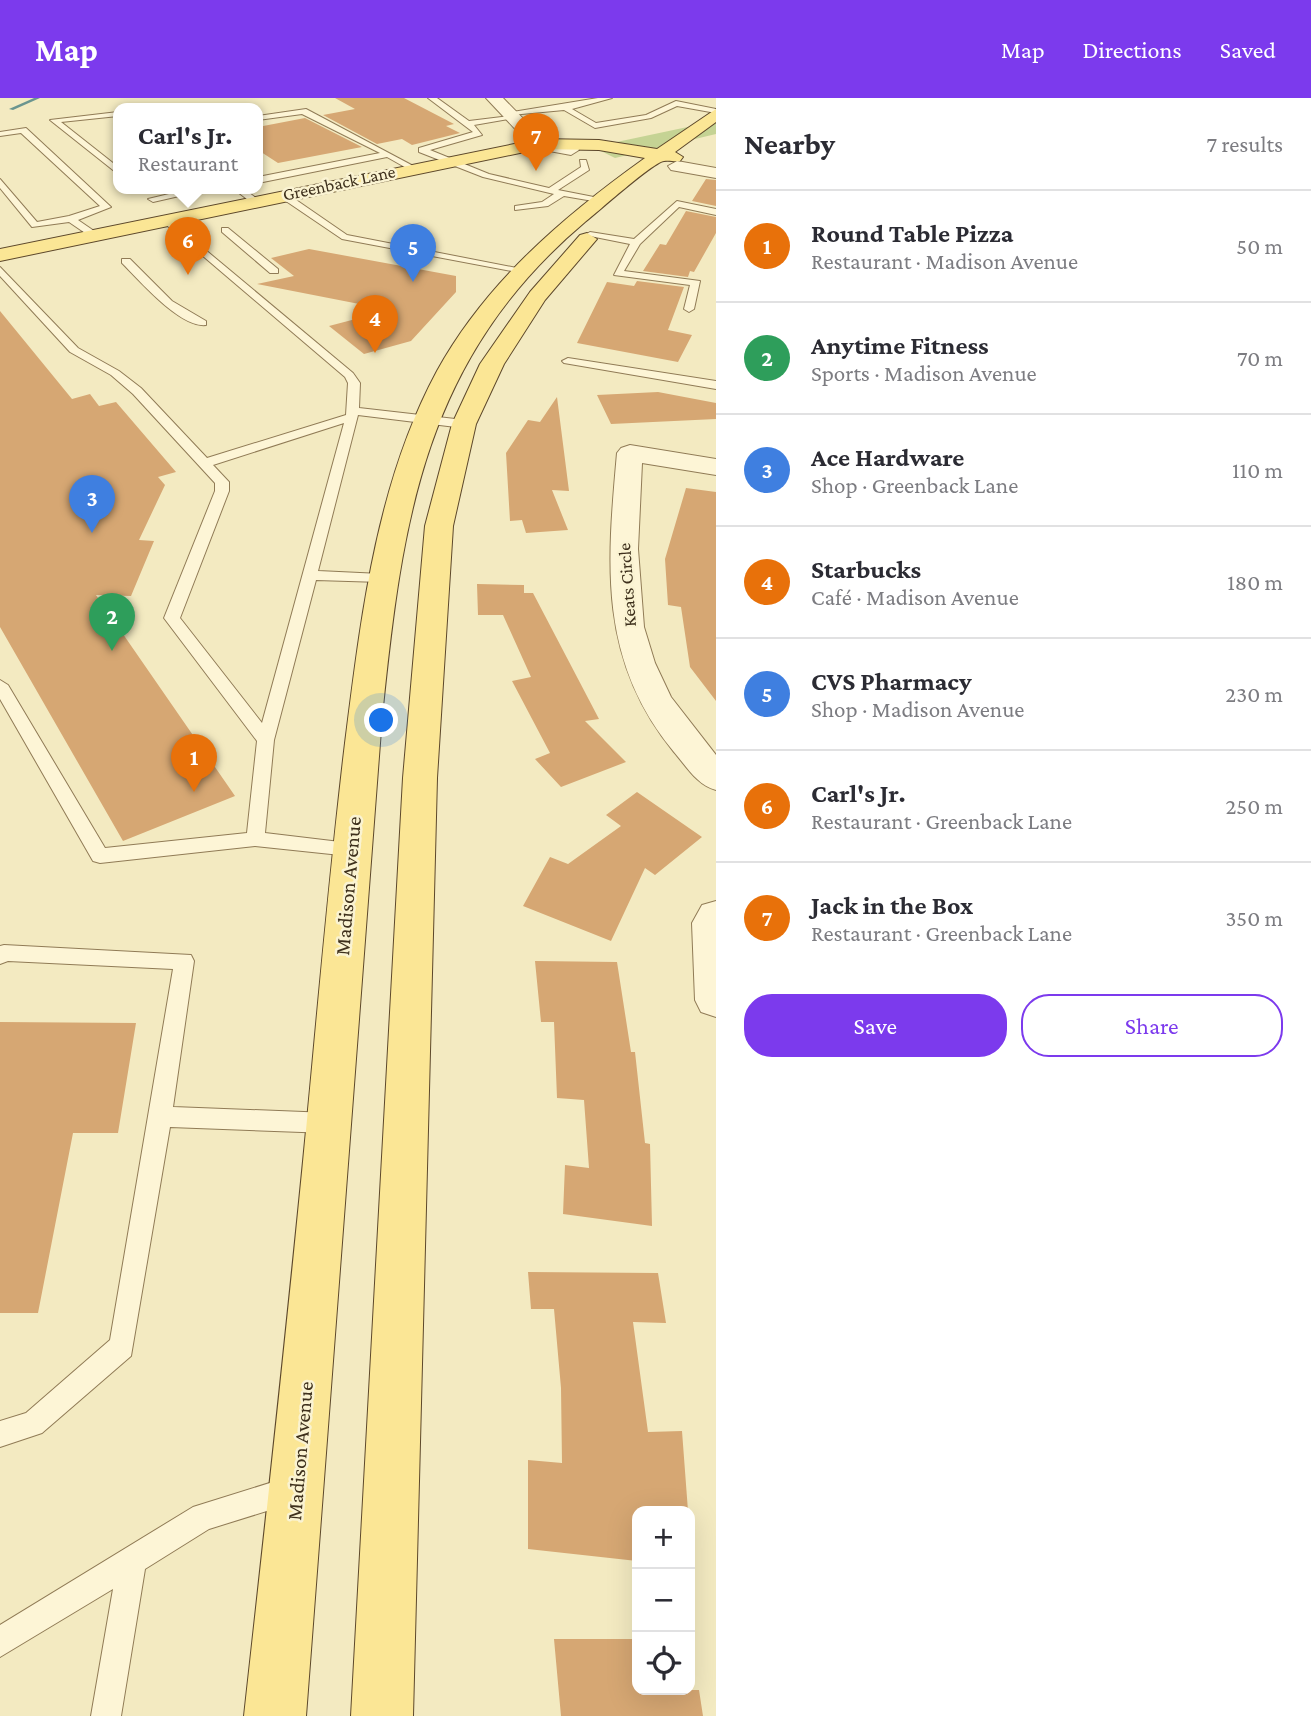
<!DOCTYPE html>
<meta charset="utf-8">
<style>
:root{--surface:#fff;--page:#f2f2f3;--text:#2b2b33;--muted:#7c7c81;--line:#e1e1e2;--accent:#7c3aed}
body{margin:0;font-family:"Crimson Pro",serif;background:var(--page);color:var(--text)}
.controls{position:absolute;right:21px;bottom:21px;display:grid;overflow:hidden;border-radius:14px;box-shadow:0 7px 28px #0002}
.controls button{width:63px;height:63px;display:grid;place-items:center;padding:0;border:0;border-bottom:2px solid var(--line);background:var(--surface);color:var(--text);font:35px sans-serif}
.you{position:absolute;left:382px;top:623px;width:24px;height:24px;margin:-18px;border:5px solid #fff;border-radius:50%;background:#1a73e8;box-shadow:0 0 0 10px #1a73e833}
.badge{display:grid;place-items:center;width:46px;height:46px;border-radius:50%;background:var(--accent);color:#fff;font-size:23px;font-weight:700}
.pin{position:absolute;translate:-50% -58px;filter:drop-shadow(0 2px 4px #0008)}
.pin::after{content:'';position:absolute;top:37px;width:24px;height:21px;background:inherit;clip-path:polygon(0 0,100% 0,50% 100%)}
.popup{position:absolute;left:113px;top:5px;width:150px;height:91px;box-sizing:border-box;display:grid;place-content:center;border-radius:14px;background:var(--surface);filter:drop-shadow(0 2px 5px #0005);font-size:23px;white-space:nowrap;color:var(--muted)}
.popup b{font-size:26px;color:var(--text)}
.popup::after{content:'';position:absolute;left:50%;top:100%;margin-left:-14px;border:14px solid transparent;border-top-color:var(--surface)}
.list{margin:0;padding:0;list-style:none}
h2{display:flex;justify-content:space-between;align-items:center;height:91px;margin:0;padding:0 28px;font-size:30px}
h2 small{font-size:23px;font-weight:400;color:var(--muted)}
.list li{display:grid;grid-template-columns:46px 1fr auto;gap:21px;align-items:center;box-sizing:border-box;height:112px;padding:0 28px;border-top:2px solid var(--line)}
.list b{display:block;font-size:26px;white-space:nowrap}
.list p{margin:0;font-size:23px;white-space:nowrap;color:var(--muted)}
.list em{font-size:23px;font-style:normal;color:var(--muted)}
.actions{display:flex;gap:14px;padding:21px 28px}
.actions a{flex:1;padding:16px 0;border:2px solid var(--accent);border-radius:28px;text-align:center;font-size:24px;color:var(--accent)}
.actions .main{background:var(--accent);color:#fff}
.icon{flex:none;width:38px;height:38px;fill:none;stroke:currentColor;stroke-width:2;stroke-linecap:round;stroke-linejoin:round}
.map{position:relative;flex:none;width:716px;height:1618px;overflow:hidden}
header{display:flex;align-items:center;gap:42px;box-sizing:border-box;height:98px;padding:0 35px;background:var(--accent);color:#fff}
header strong{font-size:33px}
nav{display:flex;gap:38px;margin-inline-start:auto;font-size:24px}
main{display:flex}
aside{flex:1;background:var(--surface)}
.map>svg:first-child{display:block}
.green{fill:#c5d394}
.lines{fill:none;stroke-linecap:round;stroke-linejoin:round}
.stream{fill:#6a958f;fill-rule:evenodd}
.building{fill:#d6a773}
.lane-casing{stroke:#907b56;stroke-width:2}
.street-casing{stroke:#907b56;stroke-width:2}
.primary-casing{stroke:#5d482b;stroke-width:2}
.lane{fill:#fdf5d6;fill-rule:evenodd}
.street{fill:#fdf5d6;fill-rule:evenodd}
.primary{fill:#fbe695;fill-rule:evenodd}
.labels{text-anchor:middle;dominant-baseline:central;stroke-width:5;stroke-linejoin:round;paint-order:stroke}
.far-street-label{font-size:18px;fill:#3e301c;stroke:#faf3d2}
.street-label{font-size:21px;fill:#3e301c;stroke:#faf3d2}
</style>
<header>
<strong>Map</strong>
<nav><a>Map</a><a>Directions</a><a>Saved</a></nav>
</header>
<main>
<div class="map">
<svg width="716" height="1618" viewBox="0 0 716 1618">
<rect width="100%" height="100%" fill="#f3eac1"/>
<path class="green" d="M716,23v13l-101,24 -22,-11z"/>
<g class="lines">
<path class="stream" d="M34,0h6l-27,12 -4,-1z"/>
</g>
<path class="building" d="M335,0h69l50,26 -8,2 14,7 -48,12 -10,-6 -25,5 -54,-29 32,-6z
M305,20l57,29 -84,16 -20,-13v-23z
M706,81l10,1v26l-24,-5z
M686,113l30,6v16l-22,39 -4,-1 -2,6 -45,-6 17,-27 6,1z
M309,151l147,27v16l-45,49 -47,13 -35,-28 61,-16 -133,-26 37,-8 -23,-18z
M637,183l47,6 -16,43 24,5 -14,27 -101,-19 30,-61 27,4z
M0,213l72,88 18,-5 9,12 17,-4 60,70 -18,5 7,8 -26,55 15,1 -23,55 -35,-1 139,201 -112,45 -123,-214z
M658,294l58,11v16l-105,5 -14,-29z
M557,299l12,94 -17,-1 16,40 -42,3 -4,-13 -12,1 -4,-68 22,-33 12,2z
M686,390l30,4v209l-26,-34 -9,-60 -13,-2 -3,-46z
M477,486l47,1v8h9l66,126 -14,2 41,41 -65,25 -26,-28 15,-6 -38,-72 19,-4 -28,-62h-25z
M637,694l65,45 -47,38 -10,-7 -34,73 -88,-35 27,-49 18,7 53,-38 -15,-11z
M535,863l82,1 14,90h4l10,91 5,1 2,82 -89,-12 2,-49 24,3 -5,-68 -27,-2 -3,-76h-13z
M0,924l136,1 -18,110h-45l-35,180h-38z
M528,1174l130,1 8,50 -33,-1 15,110 34,-1 6,80h-51v50l-109,-12v-89l34,3 -1,-75 -7,-79h-23z
M554,1541h83v51h62l4,26h-142z"/>
<g class="lines">
<g class="lane-casing">
<path id="lane" d="M428,0h9l32,23 42,-5 4,2 -41,7 8,10 -52,15 59,24 60,14 32,-21 -1,-7h6l3,10 -31,20 46,9 -5,3 -35,-6 -16,10 -33,4v-4l27,-4 12,-8 -71,-17 -64,-25v-4l54,-16z
M598,0h14l-40,11 24,14 50,-8 30,-14 40,8v4l-39,-7 -26,12 -56,10 -31,-18 -53,5 -4,-2z
M306,11l111,59 -7,2 -23,-13 -129,26v-6l122,-24 -78,-39 -44,6v-4z
M118,14v4l-57,6 57,45v7l-68,-54z
M26,30l85,79 -33,13 19,13v4h-6l-22,-15 -37,5 -32,-39v-9l37,43 32,-6 31,-10 -79,-73 -21,3v-4z
M190,91h20l-57,13 -5,-3z
M234,91h10l16,12 -8,2z
M280,95h6l61,42 180,35 -5,3 -180,-34 -62,-42z
M677,103l39,8v6l-37,-8 -39,37 -16,27 76,10 -6,28 -5,3 -5,-3 6,-24 -76,-10 16,-31 -45,-9 5,-3 44,7z
M166,119l187,156 7,10 -1,25 105,12 6,4 -6,4 -106,-13 -40,156 63,3 7,4 -7,4 -65,-2 -42,160 -9,93 92,11 2,5 -9,7 -95,-10 -155,17 -7,-2 -93,-162v-19l8,5 97,163 142,-15 10,-92 -93,-123 51,-127v-8l-82,-89 -22,-19 -41,-23 -70,-76v-9l78,81 41,23 22,17 66,70 139,-43 2,-32 -3,-6 -182,-155zM344,325l-82,300 -82,-105 49,-127v-9l-16,-17z
M222,130h6l50,41v4h-8l-48,-41z
M122,161h8l42,42 34,20v4c-26,3 -66,-44 -84,-62z
M568,260l148,23v8l-152,-26 -2,-2z
M4,847l187,10 3,6 -21,146 156,6 8,3 3,7 -3,7 -8,3 -159,-6 -39,229 -89,77 -42,14v-26l26,-8 84,-73 63,-371 -165,-8 -8,3v-18z
M292,1378l10,4 4,10 -4,10 -93,29 -64,40 -24,147h-30l22,-127 -113,68v-32l193,-118z"/>
</g>
<g class="street-casing">
<path id="street" d="M486,0h17l41,42 33,6 2,4 -8,5 -38,-7z
M677,63l39,7v10l-45,-8 -3,-4z
M630,347l86,14v16l-74,-12 -4,86 6,78 11,36 16,34 45,58v35c-19,-5 -29,-23 -42,-38 -76,-92 -67,-188 -57,-299l4,-5z
M716,803v116l-15,-5 -6,-12 -3,-77 10,-18z"/>
</g>
<g class="primary-casing">
<path id="primary" d="M716,11v13l-41,30 8,5 -3,4c-6,1 -10,-1 -16,0 -11,1 -66,51 -79,61 -161,136 -183,297 -203,495l-76,999h-62c24,-216 48,-432 68,-649 10,-108 20,-216 33,-324 16,-126 31,-259 92,-372 49,-89 127,-155 208,-213l-46,-8 -60,-1 -539,112v-12l539,-110 60,1 58,9z
M587,135l10,6 -52,61 -41,64 -28,60 -23,102 -16,252 -24,938h-62l52,-938 22,-252 27,-102 28,-60 50,-72 50,-57z"/>
</g>
<use href="#lane" class="lane"/>
<use href="#street" class="street"/>
<use href="#primary" class="primary"/>
</g>
<g class="labels">
<g class="far-street-label">
<text transform="translate(339 85) rotate(-12)">Greenback Lane</text>
<text transform="translate(627 487) rotate(-94)">Keats Circle</text>
</g>
<g class="street-label">
<text transform="translate(348 788) rotate(-85)">Madison Avenue</text>
<text transform="translate(300 1353) rotate(-85)">Madison Avenue</text>
</g>
</g>
</svg>
<div class="controls">
<button>+</button>
<button>−</button>
<button><svg class="icon" aria-label="locate" viewBox="0 0 24 24"><circle cx="12" cy="12" r="6"/><path d="M12 2v4M12 18v4M2 12h4M18 12h4"/></svg></button>
</div>
<div class="you"></div>
<div class="pin badge" style="left:194px;top:694px;background:#e8710a">1</div>
<div class="pin badge" style="left:112px;top:553px;background:#2e9e5b">2</div>
<div class="pin badge" style="left:92px;top:435px;background:#3f7fe0">3</div>
<div class="pin badge" style="left:375px;top:255px;background:#e8710a">4</div>
<div class="pin badge" style="left:413px;top:184px;background:#3f7fe0">5</div>
<div class="pin badge" style="left:188px;top:177px;background:#e8710a">6</div>
<div class="popup"><b>Carl's Jr.</b>Restaurant</div>
<div class="pin badge" style="left:536px;top:73px;background:#e8710a">7</div>
</div>
<aside>
<h2>Nearby<small>7 results</small></h2>
<ul class="list">
<li><span class="badge" style="background:#e8710a">1</span><div><b>Round Table Pizza</b><p>Restaurant · Madison Avenue</p></div><em>50 m</em></li>
<li><span class="badge" style="background:#2e9e5b">2</span><div><b>Anytime Fitness</b><p>Sports · Madison Avenue</p></div><em>70 m</em></li>
<li><span class="badge" style="background:#3f7fe0">3</span><div><b>Ace Hardware</b><p>Shop · Greenback Lane</p></div><em>110 m</em></li>
<li><span class="badge" style="background:#e8710a">4</span><div><b>Starbucks</b><p>Café · Madison Avenue</p></div><em>180 m</em></li>
<li><span class="badge" style="background:#3f7fe0">5</span><div><b>CVS Pharmacy</b><p>Shop · Madison Avenue</p></div><em>230 m</em></li>
<li><span class="badge" style="background:#e8710a">6</span><div><b>Carl's Jr.</b><p>Restaurant · Greenback Lane</p></div><em>250 m</em></li>
<li><span class="badge" style="background:#e8710a">7</span><div><b>Jack in the Box</b><p>Restaurant · Greenback Lane</p></div><em>350 m</em></li>
</ul>
<div class="actions"><a class="main">Save</a><a>Share</a></div>
</aside>
</main>
